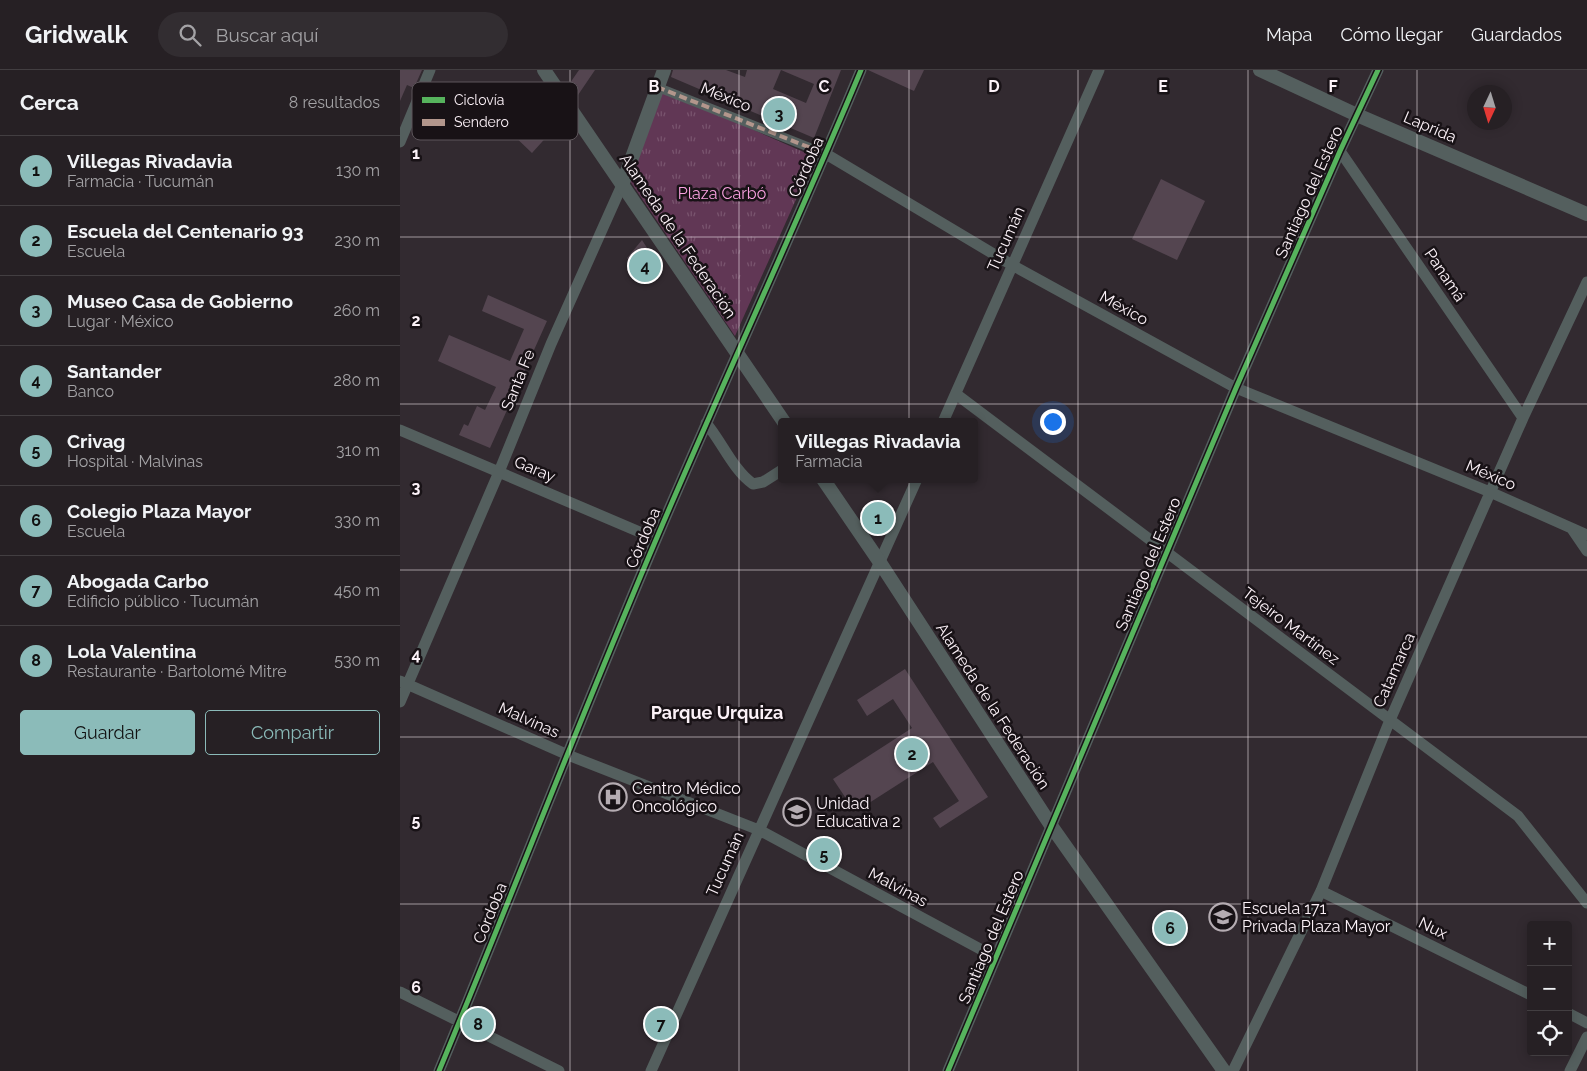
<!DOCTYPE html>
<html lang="es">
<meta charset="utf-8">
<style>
:root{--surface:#262024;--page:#322d31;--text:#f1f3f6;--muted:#a4a3a6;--line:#423e41;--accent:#8bbbb9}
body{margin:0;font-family:Raleway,sans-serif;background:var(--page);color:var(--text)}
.controls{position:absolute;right:15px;bottom:15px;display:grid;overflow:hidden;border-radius:5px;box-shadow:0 2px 12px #0003}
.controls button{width:45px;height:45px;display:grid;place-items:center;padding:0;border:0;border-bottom:1px solid var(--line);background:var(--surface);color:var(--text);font:25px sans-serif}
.compass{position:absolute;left:1067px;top:15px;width:45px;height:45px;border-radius:50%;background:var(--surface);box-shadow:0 2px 12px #0003;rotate:184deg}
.you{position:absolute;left:652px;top:351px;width:18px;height:18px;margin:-12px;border:4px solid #fff;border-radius:50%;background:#1a73e8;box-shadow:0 0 0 8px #1a73e833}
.badge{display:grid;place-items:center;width:32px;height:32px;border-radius:50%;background:var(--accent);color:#111;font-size:16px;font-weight:700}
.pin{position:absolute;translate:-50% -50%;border:2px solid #fff;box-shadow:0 1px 5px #0006}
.popup{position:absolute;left:378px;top:348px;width:200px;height:65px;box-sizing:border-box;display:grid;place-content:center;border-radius:5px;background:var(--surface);filter:drop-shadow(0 1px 4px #0005);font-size:16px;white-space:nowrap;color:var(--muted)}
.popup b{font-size:19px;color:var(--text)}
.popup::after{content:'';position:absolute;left:50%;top:100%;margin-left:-10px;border:10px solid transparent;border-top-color:var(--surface)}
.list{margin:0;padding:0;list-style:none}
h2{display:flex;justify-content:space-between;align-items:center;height:65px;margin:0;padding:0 20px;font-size:21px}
h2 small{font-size:16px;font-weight:400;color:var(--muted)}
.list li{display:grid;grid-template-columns:32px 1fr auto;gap:15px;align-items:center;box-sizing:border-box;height:70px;padding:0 20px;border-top:1px solid var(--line)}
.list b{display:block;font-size:19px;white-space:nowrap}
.list p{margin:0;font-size:16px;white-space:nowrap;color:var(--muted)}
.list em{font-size:16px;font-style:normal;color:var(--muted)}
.actions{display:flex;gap:10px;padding:15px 20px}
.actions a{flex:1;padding:11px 0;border:1px solid var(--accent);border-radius:5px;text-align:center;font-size:18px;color:var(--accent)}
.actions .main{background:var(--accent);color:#111}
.icon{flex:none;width:28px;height:28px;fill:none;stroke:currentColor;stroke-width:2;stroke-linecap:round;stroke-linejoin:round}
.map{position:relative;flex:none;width:1187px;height:1001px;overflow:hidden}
header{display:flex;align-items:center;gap:30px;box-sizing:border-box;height:70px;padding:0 25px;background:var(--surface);border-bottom:1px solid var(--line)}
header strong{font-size:24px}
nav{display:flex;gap:28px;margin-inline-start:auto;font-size:18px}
.search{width:350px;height:45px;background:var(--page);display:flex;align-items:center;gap:12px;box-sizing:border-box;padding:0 18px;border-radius:28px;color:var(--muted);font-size:19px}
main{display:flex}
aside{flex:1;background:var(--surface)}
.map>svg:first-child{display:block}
.park{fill:url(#park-tufts)}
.building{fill:#544550;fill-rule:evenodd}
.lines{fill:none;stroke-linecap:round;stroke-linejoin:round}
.pedestrian{stroke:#545f5e;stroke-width:9}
.minor{stroke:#545f5e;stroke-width:11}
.tertiary{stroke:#545f5e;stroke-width:14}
.quiet{stroke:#b2968c;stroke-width:4;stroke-dasharray:8 4;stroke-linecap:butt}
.cycleway-casing{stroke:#181216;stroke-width:8}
.cycleway{stroke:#56b35d;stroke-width:5}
.grid{fill:none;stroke:#fcf2f8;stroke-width:1;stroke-opacity:0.55}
.labels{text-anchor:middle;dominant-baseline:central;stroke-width:5;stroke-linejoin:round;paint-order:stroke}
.street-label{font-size:16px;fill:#fcf2f8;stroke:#181216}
.park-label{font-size:16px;fill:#f8a0df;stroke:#181216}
.poi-label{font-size:16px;fill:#fcf2f8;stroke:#181216;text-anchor:start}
.neighbourhood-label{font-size:18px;font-weight:bold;fill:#fcf2f8;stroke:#181216}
.key{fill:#181216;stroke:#5c555a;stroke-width:1}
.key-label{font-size:14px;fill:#fcf2f8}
.grid-label{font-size:16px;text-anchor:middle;font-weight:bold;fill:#fcf2f8;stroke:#181216;stroke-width:5;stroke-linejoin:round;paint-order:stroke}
</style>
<header>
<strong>Gridwalk</strong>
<div class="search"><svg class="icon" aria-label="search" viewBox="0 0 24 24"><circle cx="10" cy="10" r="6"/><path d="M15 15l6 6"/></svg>Buscar aquí</div>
<nav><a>Mapa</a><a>Cómo llegar</a><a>Guardados</a></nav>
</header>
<main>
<aside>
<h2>Cerca<small>8 resultados</small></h2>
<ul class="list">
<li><span class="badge">1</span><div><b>Villegas Rivadavia</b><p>Farmacia · Tucumán</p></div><em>130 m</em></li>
<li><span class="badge">2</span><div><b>Escuela del Centenario 93</b><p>Escuela</p></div><em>230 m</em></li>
<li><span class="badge">3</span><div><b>Museo Casa de Gobierno</b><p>Lugar · México</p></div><em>260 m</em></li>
<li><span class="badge">4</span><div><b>Santander</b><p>Banco</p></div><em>280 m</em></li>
<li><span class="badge">5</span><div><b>Crivag</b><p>Hospital · Malvinas</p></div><em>310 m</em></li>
<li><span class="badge">6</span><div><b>Colegio Plaza Mayor</b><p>Escuela</p></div><em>330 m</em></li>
<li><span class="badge">7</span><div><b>Abogada Carbo</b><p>Edificio público · Tucumán</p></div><em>450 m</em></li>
<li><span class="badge">8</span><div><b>Lola Valentina</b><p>Restaurante · Bartolomé Mitre</p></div><em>530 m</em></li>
</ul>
<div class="actions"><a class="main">Guardar</a><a>Compartir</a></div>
</aside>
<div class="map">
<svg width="1187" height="1001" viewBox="0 0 1187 1001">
<defs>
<pattern id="park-tufts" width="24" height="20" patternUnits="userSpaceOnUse" patternTransform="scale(1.25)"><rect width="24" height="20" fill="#613755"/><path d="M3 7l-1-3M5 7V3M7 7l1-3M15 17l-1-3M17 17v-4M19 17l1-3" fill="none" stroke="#79546e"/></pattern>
</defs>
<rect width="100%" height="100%" fill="#322a30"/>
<path class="park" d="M263,20l152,67 -80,179 -107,-158z"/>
<path class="building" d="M0,0h22l-8,18 -7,-3 -7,16z
M179,0h16l-17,25 -8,-12z
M273,0h53l19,7 2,-7h94l-27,68 -143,-61zM381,0l33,14 -8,19 -33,-14z
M468,0h56l-10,21z
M129,41l22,21 -19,21 -23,-22z
M761,109l44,22 -28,59 -45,-21z
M242,170l16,25 -18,12 -13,-19z
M88,225l59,26 -57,127 -31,-13 5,-11 4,2 9,-20 8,4 11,-23 -58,-26 11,-26 61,26 14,-32 -42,-18z
M505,599l83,128 -48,31 -7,-10 26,-17 -26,-39 -78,50 -22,-33 79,-51 -19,-29 -26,17 -10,-16z"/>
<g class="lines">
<path class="pedestrian" d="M257,17l169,67"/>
<path class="minor" d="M0,72l30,-72
M940,81l183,267
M426,84l186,111 224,123 254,104 97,43
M556,324l562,422 69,87
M543,352l156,-352
M306,353c16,19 27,47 47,61l10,-2 19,-12
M0,360l256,109
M1172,459l15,22
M0,611l168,74 191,75 236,127
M0,632l99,-230 52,-128 71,-159
M921,821l210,104
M0,922l159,79
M1168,943l19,10
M39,1001c74,-178 143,-358 219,-536 66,-155 138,-309 203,-465
M251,1001l266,-592
M548,1001l288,-683 104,-237 38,-81
M833,1001l88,-180 69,-171 133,-302 64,-136
M1170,1001l17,-34"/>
<path class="tertiary" d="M144,0l240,352
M860,0l97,45 230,99
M222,115l42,-115
M423,409l56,82 173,266 172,244"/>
<path class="quiet" d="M257,17l169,67"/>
<g class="cycleway-casing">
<path id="cycleway" d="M39,1001c74,-178 143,-358 219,-536 66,-155 138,-309 203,-465
M548,1001l288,-683 104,-237 38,-81"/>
</g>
<use href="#cycleway" class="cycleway"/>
</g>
<path class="grid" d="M170,0v1001M339,0v1001M509,0v1001M678,0v1001M848,0v1001M1017,0v1001M0,167h1187M0,334h1187M0,500h1187M0,667h1187M0,834h1187"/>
<defs>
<g id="hospital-ring" transform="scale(1.4375)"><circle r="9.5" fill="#181216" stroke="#b5acb2" stroke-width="1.5"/><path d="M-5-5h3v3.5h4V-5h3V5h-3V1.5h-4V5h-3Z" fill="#b5acb2"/></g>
<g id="school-ring" transform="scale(1.4375)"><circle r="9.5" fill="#181216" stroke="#b5acb2" stroke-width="1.5"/><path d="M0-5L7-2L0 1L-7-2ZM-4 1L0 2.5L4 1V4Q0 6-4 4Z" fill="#b5acb2"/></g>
</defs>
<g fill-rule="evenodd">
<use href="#hospital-ring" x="213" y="727"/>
<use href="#school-ring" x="397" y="742"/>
<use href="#school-ring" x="823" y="847"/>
</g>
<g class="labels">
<g class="street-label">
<text transform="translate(326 27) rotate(22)">México</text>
<text transform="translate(1030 57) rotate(23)">Laprida</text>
<text transform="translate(406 97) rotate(-66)">Córdoba</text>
<text transform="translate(909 122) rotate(-66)">Santiago del Estero</text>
<text transform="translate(278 166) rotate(56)">Alameda de la Federación</text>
<text transform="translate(606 169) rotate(-66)">Tucumán</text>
<text transform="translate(1045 205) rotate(56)">Panamá</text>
<text transform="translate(724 238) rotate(29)">México</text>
<text transform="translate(118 310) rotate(-68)">Santa Fe</text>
<text transform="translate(135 399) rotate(23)">Garay</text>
<text transform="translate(1091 405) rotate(23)">México</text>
<text transform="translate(243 468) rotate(-67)">Córdoba</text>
<text transform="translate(748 494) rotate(-67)">Santiago del Estero</text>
<text transform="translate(891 556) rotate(37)">Tejeiro Martínez</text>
<text transform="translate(994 600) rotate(-66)">Catamarca</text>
<text transform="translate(593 636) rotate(57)">Alameda de la Federación</text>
<text transform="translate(129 650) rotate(24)">Malvinas</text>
<text transform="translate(325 794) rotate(-66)">Tucumán</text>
<text transform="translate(498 817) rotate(28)">Malvinas</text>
<text transform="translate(90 843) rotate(-68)">Córdoba</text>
<text transform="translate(1033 858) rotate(26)">Nux</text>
<text transform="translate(591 867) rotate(-67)">Santiago del Estero</text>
</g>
<g class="park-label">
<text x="322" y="123">Plaza Carbó</text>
</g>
<g class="poi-label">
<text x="232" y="718">Centro Médico<tspan x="232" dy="18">Oncológico</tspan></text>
<text x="416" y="733">Unidad<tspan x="416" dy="18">Educativa 2</tspan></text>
<text x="842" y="838">Escuela 171<tspan x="842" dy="18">Privada Plaza Mayor</tspan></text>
</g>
<g class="neighbourhood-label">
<text x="317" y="642">Parque Urquiza</text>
</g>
</g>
<rect x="12" y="12" width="166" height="58" rx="8" class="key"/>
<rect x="22" y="27" width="23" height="6" fill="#56b35d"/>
<rect x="22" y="49" width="23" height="7" fill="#b2968c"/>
<g class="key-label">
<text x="54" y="35">Ciclovía</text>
<text x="54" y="57">Sendero</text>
</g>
<g class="grid-label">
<text x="254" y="22">B</text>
<text x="424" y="22">C</text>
<text x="594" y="22">D</text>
<text x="763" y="22">E</text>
<text x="933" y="22">F</text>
<text x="16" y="89">1</text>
<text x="16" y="256">2</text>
<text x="16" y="423">3</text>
<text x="16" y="590">4</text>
<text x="16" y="756">5</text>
<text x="16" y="923">6</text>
</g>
</svg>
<div class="controls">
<button>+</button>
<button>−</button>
<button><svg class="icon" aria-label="locate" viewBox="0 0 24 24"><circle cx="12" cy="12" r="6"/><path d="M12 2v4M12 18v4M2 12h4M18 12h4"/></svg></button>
</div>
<svg class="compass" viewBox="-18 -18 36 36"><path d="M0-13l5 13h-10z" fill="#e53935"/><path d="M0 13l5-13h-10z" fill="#a4a3a6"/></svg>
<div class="you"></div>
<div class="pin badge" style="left:478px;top:448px">1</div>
<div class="popup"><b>Villegas Rivadavia</b>Farmacia</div>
<div class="pin badge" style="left:512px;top:684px">2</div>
<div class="pin badge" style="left:379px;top:44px">3</div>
<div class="pin badge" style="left:245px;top:196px">4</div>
<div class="pin badge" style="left:424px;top:784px">5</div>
<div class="pin badge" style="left:770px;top:858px">6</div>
<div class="pin badge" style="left:261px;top:954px">7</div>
<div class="pin badge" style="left:78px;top:954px">8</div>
</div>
</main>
